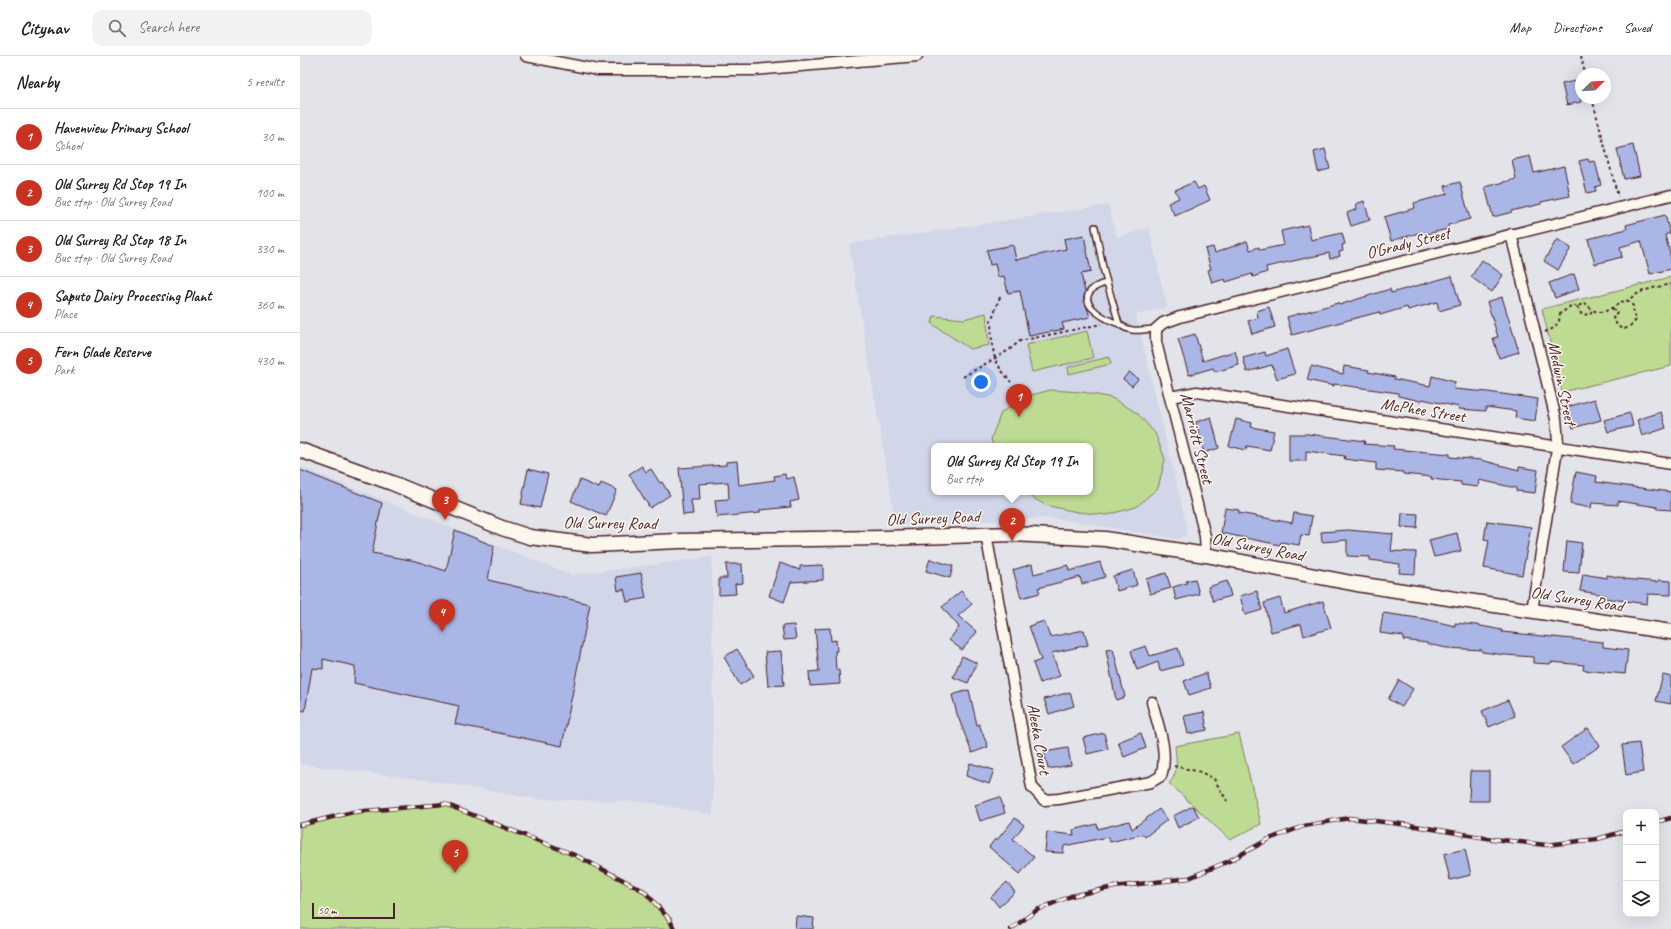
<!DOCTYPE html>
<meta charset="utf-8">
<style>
:root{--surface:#fff;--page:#f2f2f2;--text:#202124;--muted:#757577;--line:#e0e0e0;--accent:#c8321e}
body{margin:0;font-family:Caveat,sans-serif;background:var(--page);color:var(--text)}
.controls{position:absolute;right:12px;bottom:12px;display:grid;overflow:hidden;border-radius:8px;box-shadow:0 4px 16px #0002}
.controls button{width:36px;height:36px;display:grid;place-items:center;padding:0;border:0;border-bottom:1px solid var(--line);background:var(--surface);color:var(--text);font:20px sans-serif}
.compass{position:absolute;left:1275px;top:12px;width:36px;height:36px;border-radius:50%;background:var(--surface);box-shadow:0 4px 16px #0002;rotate:66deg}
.scale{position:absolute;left:12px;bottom:10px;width:83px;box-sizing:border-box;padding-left:4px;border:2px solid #4a1f2b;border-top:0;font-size:11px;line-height:14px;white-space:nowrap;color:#4a1f2b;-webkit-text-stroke:3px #fbf7ec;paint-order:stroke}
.you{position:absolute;left:681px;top:326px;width:14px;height:14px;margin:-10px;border:3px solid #fff;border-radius:50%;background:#1a73e8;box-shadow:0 0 0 6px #1a73e833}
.badge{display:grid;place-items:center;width:26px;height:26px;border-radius:50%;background:var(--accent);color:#fff;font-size:13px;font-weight:700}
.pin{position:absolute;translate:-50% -33px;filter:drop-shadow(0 1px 2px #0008)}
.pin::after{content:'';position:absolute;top:21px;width:14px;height:12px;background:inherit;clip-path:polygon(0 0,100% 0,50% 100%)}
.popup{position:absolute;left:631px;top:387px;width:162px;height:52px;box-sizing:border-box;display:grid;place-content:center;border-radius:8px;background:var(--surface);filter:drop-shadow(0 1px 3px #0005);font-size:13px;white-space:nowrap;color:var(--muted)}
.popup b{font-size:15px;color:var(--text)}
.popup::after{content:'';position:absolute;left:50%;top:100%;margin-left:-8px;border:8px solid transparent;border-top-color:var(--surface)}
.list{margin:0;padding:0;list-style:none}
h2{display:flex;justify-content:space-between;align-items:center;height:52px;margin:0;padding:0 16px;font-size:17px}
h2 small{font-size:13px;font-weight:400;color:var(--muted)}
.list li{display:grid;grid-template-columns:26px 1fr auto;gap:12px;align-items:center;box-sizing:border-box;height:56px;padding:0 16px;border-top:1px solid var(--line)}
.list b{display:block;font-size:15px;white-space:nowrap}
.list p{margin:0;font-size:13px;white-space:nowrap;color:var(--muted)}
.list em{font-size:13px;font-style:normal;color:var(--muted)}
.icon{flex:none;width:22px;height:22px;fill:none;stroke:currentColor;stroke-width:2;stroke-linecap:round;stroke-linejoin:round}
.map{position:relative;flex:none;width:1371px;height:873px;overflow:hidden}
header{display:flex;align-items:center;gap:24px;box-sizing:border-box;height:56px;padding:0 20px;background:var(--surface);border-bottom:1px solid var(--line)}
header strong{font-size:19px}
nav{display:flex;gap:22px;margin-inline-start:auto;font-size:14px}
.search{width:280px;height:36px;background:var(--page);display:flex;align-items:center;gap:10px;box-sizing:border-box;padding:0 14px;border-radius:12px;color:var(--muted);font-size:15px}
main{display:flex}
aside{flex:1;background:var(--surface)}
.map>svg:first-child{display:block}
.built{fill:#d1d6e9;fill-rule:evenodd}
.green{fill:#bedb93;stroke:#847d5f}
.building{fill:#a9b6e6;stroke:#4a1f2b}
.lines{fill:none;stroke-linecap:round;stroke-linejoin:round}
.lane-casing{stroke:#4a1f2b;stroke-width:8}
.street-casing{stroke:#4a1f2b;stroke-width:13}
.secondary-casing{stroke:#4a1f2b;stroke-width:17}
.path{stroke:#4a1f2b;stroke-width:2;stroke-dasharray:3 3;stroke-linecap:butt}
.lane{stroke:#fbf7ec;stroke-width:5}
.street{stroke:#fbf7ec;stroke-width:10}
.secondary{stroke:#fbf7ec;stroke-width:14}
.rail-casing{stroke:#4a1f2b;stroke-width:4.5}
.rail{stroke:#fbf7ec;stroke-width:3;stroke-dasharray:9;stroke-linecap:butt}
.labels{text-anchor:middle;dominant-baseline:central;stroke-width:3;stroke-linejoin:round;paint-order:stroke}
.street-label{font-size:17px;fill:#4a1f2b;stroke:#fbf7ec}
</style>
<header>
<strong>Citynav</strong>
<div class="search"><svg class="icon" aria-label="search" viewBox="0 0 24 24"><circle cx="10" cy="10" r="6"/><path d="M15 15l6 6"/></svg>Search here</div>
<nav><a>Map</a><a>Directions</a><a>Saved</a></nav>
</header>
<main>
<aside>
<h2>Nearby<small>5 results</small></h2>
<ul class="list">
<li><span class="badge">1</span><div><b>Havenview Primary School</b><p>School</p></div><em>30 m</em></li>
<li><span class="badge">2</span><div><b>Old Surrey Rd Stop 19 In</b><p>Bus stop · Old Surrey Road</p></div><em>100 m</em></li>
<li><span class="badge">3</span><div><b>Old Surrey Rd Stop 18 In</b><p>Bus stop · Old Surrey Road</p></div><em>330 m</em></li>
<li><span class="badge">4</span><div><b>Saputo Dairy Processing Plant</b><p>Place</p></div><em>360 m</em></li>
<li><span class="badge">5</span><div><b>Fern Glade Reserve</b><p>Park</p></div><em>430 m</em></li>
</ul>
</aside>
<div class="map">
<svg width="1371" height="873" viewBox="0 0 1371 873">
<rect width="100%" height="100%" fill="#e2e4ea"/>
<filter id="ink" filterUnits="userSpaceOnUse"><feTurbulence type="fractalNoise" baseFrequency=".025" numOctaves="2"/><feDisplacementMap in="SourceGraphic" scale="8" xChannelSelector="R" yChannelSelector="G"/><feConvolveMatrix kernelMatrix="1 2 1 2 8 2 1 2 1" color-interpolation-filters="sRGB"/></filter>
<g filter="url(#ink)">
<path class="built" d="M808,149l9,32 32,-9 18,79 -31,8 51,212 -1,8 -8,4 -126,-21 -156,7 -47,-281zM634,390h156v46h-156z
M0,411l271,108 141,-18 1,258 -65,-13 -111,-3 -104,-18 -133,-17z"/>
<path class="green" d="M1371,221v89l-109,26 -20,-83z
M686,257l3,32 -19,4 -38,-25 2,-8 30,3z
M787,275l6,27 -61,14 -6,-27z
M809,301l2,7 -42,10 -1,-7z
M750,334l32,2 30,6 25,15 18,20 10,26 -7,29 -22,19 -29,8 -30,-3 -32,-7 -22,-13h67v-46h-97l-2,-7 10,-26 20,-15z
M939,678l22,90 -31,16 -61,-57c10,-9 7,-25 6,-37z
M145,748l133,52 66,35 28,32 2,6h-374v-104l53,-13z"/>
<path class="building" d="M1279,24l2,7v15l-14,3 -5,-21z
M1333,89l7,31 -16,3 -7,-30z
M1025,93l5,20 -12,3 -4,-20z
M1230,100l4,17 30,-7 6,30 -29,6v2l-30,7 1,1 -19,5 -8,-30 31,-8 -4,-19z
M1288,103l1,3 6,-1 6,24 -6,2 1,4 -9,2 -8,-32z
M894,126l4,7 6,-3 6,14 -35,16 -7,-13 11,-5 -4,-8z
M1160,126l10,37 -22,6v4l-26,6v-3l-31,9 -7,-24 31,-9 -1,-5 33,-9 -2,-8z
M1064,145l6,19 -19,6 -4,-13 10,-4 -1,-5z
M1365,159l5,18 -5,2 6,23v11l-21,5 -9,-33 -21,6 2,10 -27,7 -7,-25 39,-10 -1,-4z
M1008,169l3,15 31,-7 3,11 -3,1 1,6 -4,1 1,4 -10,3 -1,-6 -63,14 1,5 -14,5 -1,-3 -26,8 -1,-3 -13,4 -4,-13 3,-1 -6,-20 8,-2 2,6 32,-12 3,9 9,-3 1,3 24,-5 -3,-14z
M784,179l7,37 -10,2 4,18 -1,7 6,18 -28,6 2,6 -35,7 -9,-45 -12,2 -4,-17 -6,1 -3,-13 -5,1 -3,-15 26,-5 3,15 50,-11 -2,-10z
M1257,183l14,9 -13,22 -14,-9z
M1182,204l21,15 -11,17 -21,-15z
M1274,218l5,15 -24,9 -6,-15z
M1152,220l8,29 -21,6 -2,-9 -29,8 -1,-3 -27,8 -1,-3 -87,23 -5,-18 51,-14 1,2 51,-16 1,4z
M1202,241l17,55 -20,6 -6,-20 5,-1 -11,-35z
M969,251l6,20 -23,7 -4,-13 10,-3 -1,-7z
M895,278l8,27 32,-10 4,14 -24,7 -2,-4 -24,7 -11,-36z
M987,293l8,25 -18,5 -5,-14 -25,7 -4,-14 22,-6 1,4z
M1011,310l32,8 1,-8 25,4 -1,2 27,5 -1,2 36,7 2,-10 23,6 -1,7 34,3 50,7 -3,22 -20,-3 1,-7 -30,-4v4l-27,-2v-2l-37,-8 -1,2 -23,-5v-3l-64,-9v2l-27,-6z
M829,316l9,7 -6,7 -9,-7z
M1295,343l6,21 -28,8 -6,-21z
M1361,356l5,16 -24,8 -5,-16z
M1330,357l3,13 -25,6 -4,-12z
M911,361l8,31 -15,5 -8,-31z
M936,363l16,4 -1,4 23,4 -4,19 -23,-4 -1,4 -17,-4z
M989,378h19l57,7 -1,3 30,2 -1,3 57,5v3l31,3 38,10v-3l19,3 -3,23 -19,-2v-3l-37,-8 -1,7 -17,-2v-3l-30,-3 1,-2 -29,-3v-2l-27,-2v-7l-32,-4 1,-3 -39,-5v10h-17z
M437,405l2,24 36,-5 -1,-4 11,-2 1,5 8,-2 5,23 -9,2 1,5 -31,3v3l-43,4 -2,-17 14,-1 -1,-17 -29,2 1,16h-9l2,14 -10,1 -4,-47 47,-3v-3z
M342,410l4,6 5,-3 9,14 2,-1 8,13 -20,13 -21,-34z
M228,413l20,5 -8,34 -19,-4z
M0,414l82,33 -10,50 44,8 30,10 9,-41 39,16 -6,34 102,24 -28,142 -107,-22 4,-18 -105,-23 1,-17 -32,-7v10l-11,-1 -7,43 -5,-1z
M1276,416l21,4 -1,6 75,10v18l-14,-1v-2l-39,-6v4l-26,-2 -1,5 -21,-4z
M280,424l19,8 2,-5 16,7 -11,26 -35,-15z
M925,452l14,2v3l53,10 2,-10 18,3 -3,20 -8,-1 -2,10 -18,-3 -1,3 -59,-12z
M1102,457l16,1 -1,14 -16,-1z
M1187,465l44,6 -9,48 -38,-7 5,-28 -5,-1z
M1048,474l45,4 -2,17 25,1 -1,22 -16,-1 1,-9 -30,-4v-3l-23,-1v-16l-25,2 -1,-10z
M1157,477l4,18 -27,6 -5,-17z
M1267,485l15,2 -3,30 -15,-1z
M630,503l23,7 -3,12 -24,-7z
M800,506l5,15 -23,7 -2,-7 -42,11 2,5 -19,5 -8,-28 19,-6 2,10 34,-9 1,6z
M480,507l20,7v-4l23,-1v15l-32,2 -7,20 -15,-6z
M426,508h16l1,19 -8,1 1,10 -17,1v-17h8z
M833,514l4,15 -20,6 -4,-15z
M341,517l5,25 -19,4 -3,-13 -6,2 -2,-14z
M866,517l5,15 -21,6 -4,-15z
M1283,518l24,4v-3l17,3v1l34,3v-2l13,1v14l-23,-1 -1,10 -43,-6 1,-3 -25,-4z
M895,523l4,15 -23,6 -3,-13 14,-4 -1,-2z
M927,525l4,15 -18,5 -5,-14z
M661,535l11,13 -14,12 19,16 -15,18 -13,-10 10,-13 -17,-20z
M957,535l5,19 -17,5 -5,-19z
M980,542l4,15 39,-12 8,27 -27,8 -3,-12 -30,8 -7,-29z
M1083,557l42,6 30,7v-3l21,2 26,5v2l101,10v5l25,3 -3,24 -42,-4 1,-5 -33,-3 -1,2 -17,-1v-6l-27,-2 -24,-3v-2l-35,-2 -20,-4v-1l-24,-3v-4l-23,-3z
M744,565l6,16 34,-7 4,15 -36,8 8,23 -20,7 -7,-20 8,-3 -12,-34z
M494,569l2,14 -12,1 -2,-14z
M530,572l1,13 5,-1 1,11h-2l1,19h3l1,14 -30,2 -1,-14 10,-1 -4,-42z
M846,590l4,10 28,-8 5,17 -23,6 -2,-9 -21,8 -6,-19z
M437,593l17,27 -14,9 -16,-28z
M813,593l12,48 -9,3 -10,-50z
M481,595l3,34 -16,1 -3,-34z
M662,600l15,7 -9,20 -15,-6z
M906,617l5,15 -22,7 -5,-14z
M1363,619l8,2v27l-15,-3z
M1099,624l14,9 -11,18 -14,-8z
M669,634l8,35 2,-1 9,23 -16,6 -15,-39 -5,-19z
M770,636l4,14 -25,8 -5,-15z
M1208,644l7,16 -26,11 -7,-16z
M904,656l3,18 -19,4 -4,-18z
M1288,672l12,18 -27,18 -12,-17z
M804,677l4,16 -21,5 -4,-16z
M841,677l5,15 -22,9 -6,-15z
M1339,687l4,29 -17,3 -4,-30z
M768,692l3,17 -23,4 -4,-17z
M670,707l24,7 -5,14 -23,-8z
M1170,715h19v30h-20z
M700,741l5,16 -25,8 -5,-16z
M893,750l6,11 -21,11 -5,-12z
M859,753l8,11 -22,17 -2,-3 -33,8 -2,-5 -44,9 -1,7 -18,-1 2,-20 27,3 -1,-5 24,-6 1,5 31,-8 3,8z
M715,762l9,7 -11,14 21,18 -14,17 -31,-27 6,-8 2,1z
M1165,793l6,26 -21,5 -6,-26z
M707,826l8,10 -16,15 -8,-10z
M496,860l18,2 -1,11h-18z"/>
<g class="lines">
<g class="lane-casing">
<path id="lane" d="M795,171l9,45 15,52c13,10 22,5 37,5
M807,227c-12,2 -27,11 -15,25 7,7 18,13 27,16"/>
</g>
<g class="street-casing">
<path id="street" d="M226,0l72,14h156l163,-14
M1211,178l45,185 2,23 -26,169
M870,341l27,-5 474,72
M686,478l46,253 12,13 15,-1 92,-17 10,-6c8,-24 -3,-50 -9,-74
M906,499l-1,-19 -49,-194v-13l7,-6 17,-6 491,-122"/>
</g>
<g class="secondary-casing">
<path id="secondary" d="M0,394l92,33 110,45 28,9 23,3 39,5 86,-4 206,-3 129,-4 92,5 101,16 151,29 314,48"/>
</g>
<path class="path" d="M1281,0l4,18
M1292,42l26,99
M700,241l-9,24 1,23 3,15 6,11 10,12
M1277,251l5,8 8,-1 2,-4
M1312,253l4,1 1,2 -4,6c8,17 15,11 24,1l-3,-3 -1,-10 -4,-5
M1245,276l9,-4 5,-7 1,-7 12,-9 5,2 7,-4c6,2 5,5 9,7 11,7 23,-6 32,-10l3,1c11,-12 28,-13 43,-17
M663,321l46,-27 11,-9 81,-17
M874,710l27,6 13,7 13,22"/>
<use href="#lane" class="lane"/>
<use href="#street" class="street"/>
<use href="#secondary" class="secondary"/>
<g class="rail-casing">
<path id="rail" d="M1356,766l15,-4
M0,769l53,-13 92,-8 132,52 67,35 26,29 4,9
M711,873l26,-19 34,-14 43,-9 75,-9 40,-17 40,-22 35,-13 45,-8 60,7 84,14 53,6 51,-6 29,-8"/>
</g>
<use href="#rail" class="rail"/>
</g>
</g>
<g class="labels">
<g class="street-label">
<text transform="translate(1108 187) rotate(-14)">O'Grady Street</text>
<text transform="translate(1262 327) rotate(78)">Medwin Street</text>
<text transform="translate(1123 354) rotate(9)">McPhee Street</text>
<text transform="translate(897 382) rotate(76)">Marriott Street</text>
<text transform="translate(633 462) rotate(-2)">Old Surrey Road</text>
<text transform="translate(310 467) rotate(1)">Old Surrey Road</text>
<text transform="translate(958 491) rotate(11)">Old Surrey Road</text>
<text transform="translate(1277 543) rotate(9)">Old Surrey Road</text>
<text transform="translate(739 683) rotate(80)">Aleeka Court</text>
</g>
</g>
</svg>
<div class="controls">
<button>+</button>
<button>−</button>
<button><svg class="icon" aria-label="layers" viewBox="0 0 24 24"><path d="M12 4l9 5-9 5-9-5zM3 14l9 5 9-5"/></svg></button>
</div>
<svg class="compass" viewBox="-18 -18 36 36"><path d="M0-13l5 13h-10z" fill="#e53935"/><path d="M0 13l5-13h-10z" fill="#757577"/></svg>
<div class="scale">50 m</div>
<div class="you"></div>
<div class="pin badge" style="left:719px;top:361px">1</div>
<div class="pin badge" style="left:712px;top:485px">2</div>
<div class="popup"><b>Old Surrey Rd Stop 19 In</b>Bus stop</div>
<div class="pin badge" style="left:145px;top:464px">3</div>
<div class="pin badge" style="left:142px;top:576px">4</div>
<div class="pin badge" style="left:155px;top:817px">5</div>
</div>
</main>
